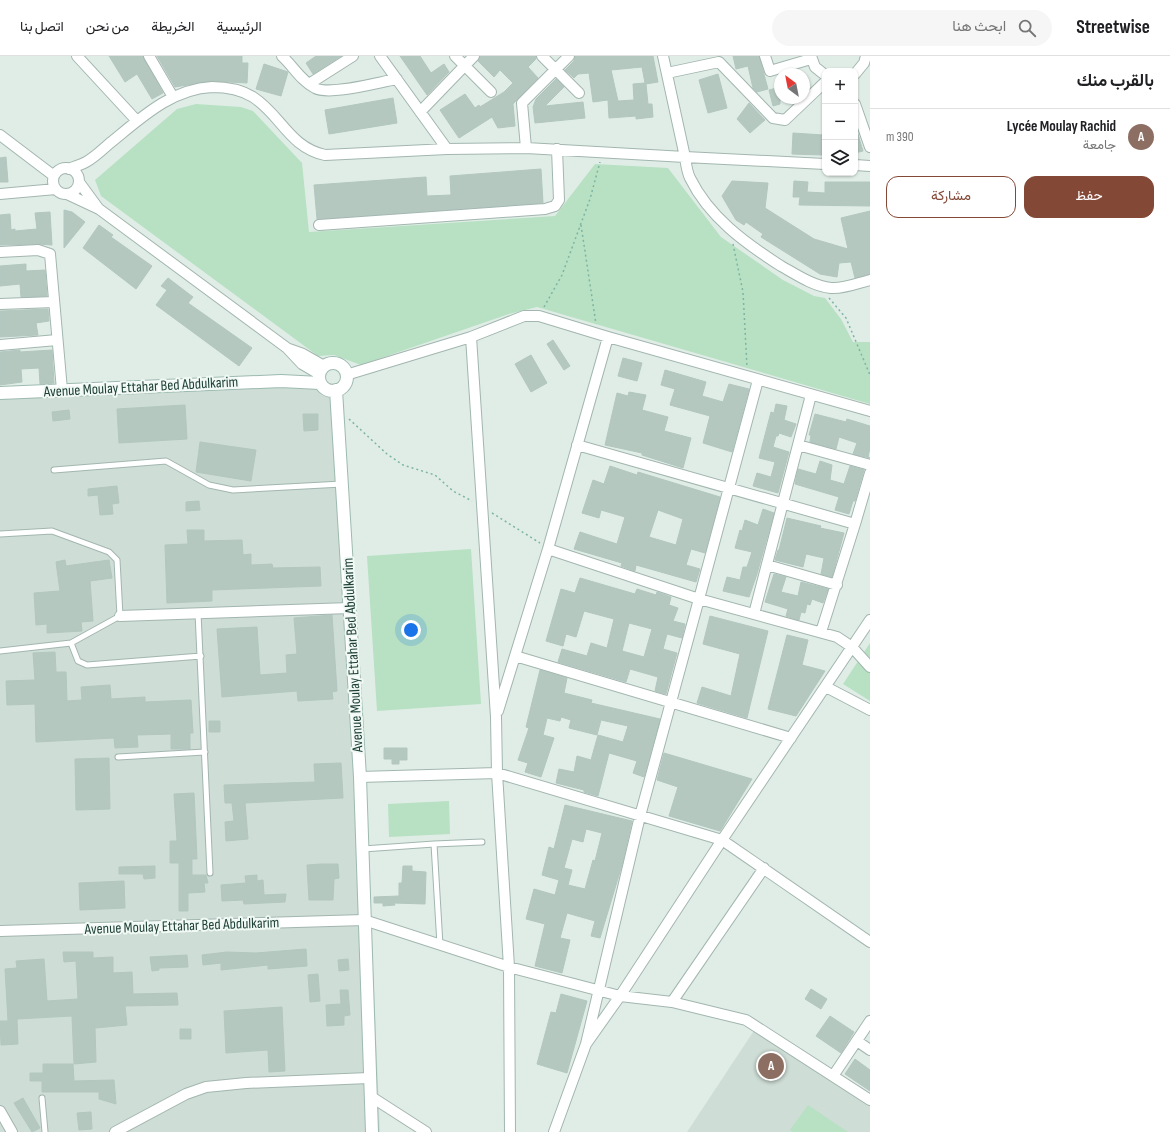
<!DOCTYPE html>
<html lang="ar">
<meta charset="utf-8">
<style>
:root{--surface:#fff;--page:#f6f6f6;--text:#202124;--muted:#757577;--line:#e0e0e0;--accent:#844936}
body{margin:0;font-family:"Sofia Sans Condensed",Vazirmatn,sans-serif;background:var(--page);color:var(--text);direction:rtl}
.controls{position:absolute;right:12px;top:12px;display:grid;overflow:hidden;border-radius:8px;box-shadow:0 1px 3px #0004}
.controls button{width:36px;height:36px;display:grid;place-items:center;padding:0;border:0;border-bottom:1px solid var(--line);background:var(--surface);color:var(--text);font:20px sans-serif}
.compass{position:absolute;left:774px;top:12px;width:36px;height:36px;border-radius:50%;background:var(--surface);box-shadow:0 1px 3px #0004;rotate:328deg}
.you{position:absolute;left:411px;top:574px;width:14px;height:14px;margin:-10px;border:3px solid #fff;border-radius:50%;background:#1a73e8;box-shadow:0 0 0 6px #1a73e833}
.badge{display:grid;place-items:center;width:26px;height:26px;border-radius:50%;background:var(--accent);color:#fff;font-size:13px;font-weight:700}
.pin{position:absolute;translate:-50% -50%;border:2px solid #fff;box-shadow:0 1px 4px #0006}
.list{margin:0;padding:0;list-style:none}
h2{display:flex;justify-content:space-between;align-items:center;height:52px;margin:0;padding:0 16px;font-size:17px}
h2 small{font-size:13px;font-weight:400;color:var(--muted)}
.list li{display:grid;grid-template-columns:26px 1fr auto;gap:12px;align-items:center;box-sizing:border-box;height:56px;padding:0 16px;border-top:1px solid var(--line)}
.list b{display:block;font-size:15px;white-space:nowrap}
.list p{margin:0;font-size:13px;white-space:nowrap;color:var(--muted)}
.list em{font-size:13px;font-style:normal;color:var(--muted)}
.actions{display:flex;gap:8px;padding:12px 16px}
.actions a{flex:1;padding:9px 0;border:1px solid var(--accent);border-radius:12px;text-align:center;font-size:14px;color:var(--accent)}
.actions .main{background:var(--accent);color:#fff}
.icon{flex:none;width:22px;height:22px;fill:none;stroke:currentColor;stroke-width:2;stroke-linecap:round;stroke-linejoin:round}
.map{position:relative;flex:none;width:870px;height:1076px;overflow:hidden;direction:ltr}
header{display:flex;align-items:center;gap:24px;box-sizing:border-box;height:56px;padding:0 20px;background:var(--surface);border-bottom:1px solid var(--line)}
header strong{font-size:19px}
nav{display:flex;gap:22px;margin-inline-start:auto;font-size:14px}
.search{width:280px;height:36px;background:var(--page);display:flex;align-items:center;gap:10px;box-sizing:border-box;padding:0 14px;border-radius:22px;color:var(--muted);font-size:15px}
main{display:flex}
aside{flex:1;background:var(--surface)}
.map>svg:first-child{display:block}
.built{fill:#ceddd6}
.green{fill:#b7e1c2}
.building{fill:#b5c8c0;stroke:#b2c7bf;fill-rule:evenodd}
.lines{fill:none;stroke-linecap:round;stroke-linejoin:round}
.lane-casing{stroke:#a2b6af;stroke-width:7}
.street-casing{stroke:#a2b6af;stroke-width:12}
.secondary-casing{stroke:#9dbab0;stroke-width:14}
.path{stroke:#7db4a3;stroke-width:1.5;stroke-dasharray:2 3;stroke-linecap:butt}
.lane{stroke:#fff;stroke-width:5}
.street{stroke:#fff;stroke-width:10}
.secondary{stroke:#fff;stroke-width:12}
.labels{text-anchor:middle;dominant-baseline:central;stroke-width:4;stroke-linejoin:round;paint-order:stroke}
.street-label{font-size:15px;fill:#1f4037;stroke:#f1f9f5}
</style>
<header>
<strong>Streetwise</strong>
<div class="search"><svg class="icon" aria-label="search" viewBox="0 0 24 24"><circle cx="10" cy="10" r="6"/><path d="M15 15l6 6"/></svg>ابحث هنا</div>
<nav><a>الرئيسية</a><a>الخريطة</a><a>من نحن</a><a>اتصل بنا</a></nav>
</header>
<main>
<aside>
<h2>بالقرب منك<small></small></h2>
<ul class="list">
<li><span class="badge" style="background:#8d6e63">A</span><div><b>Lycée Moulay Rachid</b><p>جامعة</p></div><em>390 m</em></li>
</ul>
<div class="actions"><a class="main">حفظ</a><a>مشاركة</a></div>
</aside>
<div class="map">
<svg width="870" height="1076" viewBox="0 0 870 1076">
<rect width="100%" height="100%" fill="#e0ede7"/>
<path class="built" d="M339,327l32,534 9,215h-380v-735z
M755,973l115,75v28h-183z"/>
<path class="green" d="M196,48l45,3 12,4 49,52 7,69 246,-16 40,-52 73,4 53,69 62,43 31,16 11,2 16,21 12,23h17v62l-333,-97 -28,7 -148,51 -27,-10 -16,1 -217,-160 -6,-16 82,-71z
M471,493l10,155 -104,7 -10,-155z
M870,587v58l-27,-17z
M449,745l1,33 -61,3 -1,-33z
M808,1049l40,27h-55l-3,-2z"/>
<path class="building" d="M109,0h34l20,37 -11,6 -15,-25 -12,8z
M157,0h85v7h6l-1,20 -36,-2 -36,6z
M316,0h25l-28,18 -7,-11z
M400,0h20l11,17 13,-9 5,8 -22,23z
M480,0h56v3l-8,8 10,11 -25,26 2,22 -17,2 -6,-11 -33,21 -19,-28 25,-16 10,14 4,-3 1,2 24,-15 9,-9 -13,-13 -6,7 -16,-16z
M575,0h78l5,26 -12,2 2,20h4l1,13 -17,2v-3l-27,2 -1,-18 -15,2 -4,-29 -11,1 -4,4 -9,-8 9,-9zM642,11l3,16 -12,1 1,16 -16,1 -7,-31z
M733,0h26l9,33 -11,3 -4,-4 -5,-22 -12,3z
M264,8l24,8 -7,24 -25,-7z
M718,18l9,34 -19,5 -9,-33z
M556,23l8,8 -19,19 38,-4 2,16 -50,5 -2,-16 3,-8z
M780,31v17l-7,2 -4,-16z
M393,42l4,25 -68,11 -4,-24z
M749,47l16,17 -15,13 -13,-14z
M855,75h2l6,20 -8,2z
M793,77l30,2 -1,20 -30,-1z
M6,101l2,25h-8v-24z
M541,113l2,34 -226,16 -3,-34 112,-8 1,19 24,-1 -1,-19z
M732,125l36,2 -3,25 49,31 34,10 -7,-31 29,-7v63l-15,4 -4,-16 -12,1 -2,14 -17,-3 -59,-37 2,-3 -17,-12 -2,3 -8,-5 -14,-24z
M794,125l14,1 -1,10 18,1v-11h45v24l-71,-1 1,-8h-7z
M64,154l8,2 13,10 -21,26z
M50,156l2,33 -14,-1 -38,1v-30l10,-1 1,16 4,-1v2l22,-2 -2,-16z
M99,169l14,10 -2,2 41,29 -16,23 -53,-41z
M26,208v7l19,-1 2,26 -26,1 -1,-13 -20,2v-20z
M168,222l25,19 -5,6 64,45 -13,18 -83,-61 11,-15 -6,-4z
M48,253l1,12 -13,2 2,12 -38,2v-26z
M553,284l17,26 -6,4 -17,-26z
M20,294v2l32,-2 2,33 -14,1 -1,-16 -18,1 1,13 -22,3v-33z
M531,299l16,28 -16,9 -16,-28z
M623,302l19,5 -5,18 -19,-5z
M665,314l41,12 -4,14 21,6 6,-18 20,5 -17,63 -29,-9 7,-27 -40,-11 5,-16 -14,-4z
M629,336l17,3 -4,15 26,7 -4,14 27,7 -8,30 -41,-13v-2l-37,-8 12,-52 11,3z
M776,348l11,2 -3,14 12,4 -5,13 -12,-4 -1,3h-2l-3,11 16,5 -11,41 -25,-7 4,-13 14,4 4,-15 -16,-4 12,-46 3,1z
M185,349l2,34 -68,4 -2,-34z
M69,354l1,9 -17,2 -1,-9z
M303,358h15v16l-14,1z
M815,358l31,8 1,-3 23,7v22l-2,9 2,1 -17,-4 4,-11 -18,-6 -3,12 -26,-7 1,-7h-2z
M200,386l56,8 -5,31 -55,-9z
M820,405l12,4 -2,15 14,4 6,-18 14,4 -9,31h-2l-4,13 -14,-4 4,-13 -44,-13 3,-15 18,5z
M610,410l27,9 1,-3 82,25 -15,56 -14,-4 -5,16 14,4 -4,13 -60,-17 -1,6 -14,-5 1,-3 -48,-14 6,-17 37,12 8,-27 -24,-7 -2,8 -17,-5 11,-33 11,4zM658,454l25,9 -7,26 -27,-8z
M117,430l2,17 -7,1 1,10 -13,1 -2,-20 -10,1v-7z
M199,445l1,9 -14,1v-9z
M763,453l11,4 -17,61 -8,23 -26,-6 4,-14 13,3 3,-13h4l5,-15 -17,-4 5,-18 2,1 3,-11 13,5z
M787,462l34,8 -1,2 24,5 -12,44 -11,-3 3,-16 -18,-4 -3,13 -28,-7 3,-10h1z
M187,474h17v11l38,-1 1,15 8,-1v11l21,-1 1,4 47,-1 1,19 -109,4v11l-45,2 -2,-58 23,-1z
M65,504l1,6 43,-6 3,18 -22,3 3,40 -12,1 1,9 -35,2v-9l-11,1 -2,-32 26,-2 -4,-29z
M774,518l12,3 -5,15 17,4 3,-14 27,7 -5,14 -11,-4 -2,6 -3,-1 -2,9 -4,-1 -2,8 -13,-4 2,-7 -23,-7z
M580,522l55,16 2,-5 19,6 1,-3 14,5 -2,8 9,3 -5,13 12,3 -3,14 -15,-4 -4,15 14,4 -11,41 -11,-3 3,-14 -28,-8 -4,13 -68,-20 4,-13 25,7 4,-13 16,5 7,-29 -30,-8 -8,26 -10,-3 -3,12 -17,-5 15,-52 14,4zM629,567l23,6 -8,28 -22,-6z
M332,559l5,76 -5,1 1,7 -35,2 -1,-10 -75,6 -5,-68 40,-2 3,48 27,-2 -1,-18 11,-1 -3,-36z
M710,560l58,15 -21,87 -50,-15 5,-16 29,9 9,-42 -37,-10z
M787,579l21,5 -6,25 23,6 -29,45 -28,-7z
M55,596l1,20h10l1,29 15,-1 -1,-13 29,-2 1,14 34,-2v5l46,-2 2,33h-3v16h-19v-15l-34,1 1,12 -23,1 -1,-10 -78,4 -1,-38 -28,1 -1,-24 29,-1 -2,-27z
M540,614l27,8 -3,15 28,7 -1,3 69,16 -16,58 -11,-4 4,-12 -28,-8 -11,43 -14,-4v-2l-28,-7 3,-14 15,3 3,-16 14,4 7,-25 25,7 5,-16 -27,-6 -4,15 -28,-7 2,-8 -10,-3 -1,4 -13,-3 -4,17 11,3 -13,39 -16,-5 3,-9 -10,-3 11,-32 -3,-1z
M209,665h11v11h-11z
M384,692h23v12h-8v4h-7v-5h-8z
M664,697l88,26 -32,52 -51,-15 9,-29 -21,-7z
M109,702l1,51 -34,1 -1,-51z
M341,707l2,35 -98,5 3,36 -22,2 -1,-19 9,-1 -2,-18h-7l-1,-18 91,-3 -1,-18z
M194,737l3,66h-5v16h14l2,8h-4l1,9 -17,1v18h-9v-48h-9v-22h7l-3,-47z
M565,749l67,16 -10,44 -22,73 -9,-2 4,-15 -28,-8 -7,25 10,2 -8,33 -27,-7 10,-42 -19,-5 8,-30 21,6 4,-15 -17,-5 7,-28 5,2zM586,773l16,4 -7,28 -2,-1 -8,29 -17,-4 4,-15 -8,-2 8,-29 11,3z
M321,808h17l1,14 -5,1 -1,21h-24l-2,-35z
M155,810v12l-11,1 -1,-5h-24v-7z
M403,810h9v5l14,1 -1,32 -31,-1 1,2 -12,1v-3h-9v-6l25,-1v-13h3z
M257,819v6l6,-1 1,15 22,-1 -1,8 -41,2 -1,-4 -21,1 -1,-16 25,-2 -1,-7z
M124,825l1,27 -45,2 -1,-27z
M306,893l1,17 -39,3v-4l-47,5v-7l-18,2 -1,-10 25,-3 29,1z
M63,896h30v6l20,-1v16l19,-1 1,22 44,-1 1,12 -53,1 2,19 -32,3 1,34 -22,2 -2,-48 -55,3 1,25 -17,1 -1,-24h8l-3,-52 12,-1 -1,-7 28,-2 3,42 31,-2 -2,-38 -12,1z
M187,899l1,12 -29,1v2l-7,1 -2,-14z
M348,903l1,11 -10,1 -1,-11z
M318,918l2,27 -10,1 -2,-27z
M811,933l16,10 -6,10 -16,-10z
M340,934h8l2,25 -6,1v9l-17,1 -1,-21 15,-1z
M561,938l26,7 -20,72 -30,-9 14,-52 5,1z
M282,951l3,64 -16,1 -1,-22 -42,3 -2,-42z
M830,960l24,16 -13,21 -25,-17z
M180,973h11v10h-11z
M855,1003l15,11v21l-25,-17z
M43,1008h30l1,17 40,-1 2,24 -17,-5v-7h-57v-11h-12v-8h13z
M23,1042l17,30 -8,4 -18,-29z
M91,1056l1,17 -13,1 -2,-17z"/>
<g class="lines">
<g class="lane-casing">
<path id="lane" d="M54,414l112,-9 43,24 24,5 109,-6
M0,478l52,-3 57,21 8,8 3,56 -49,27 -71,8
M198,557l12,260
M71,587l7,18 9,4 114,-9
M118,701l87,-5
M434,788l48,-2
M363,793l71,-5 6,101
M42,1042l3,34"/>
</g>
<g class="street-casing">
<path id="street" d="M77,0l60,65
M149,0l24,41
M282,0c11,10 19,25 33,32 14,8 64,-6 82,-9
M380,0l67,93
M455,0l36,36
M542,0l37,37
M663,0l22,101 140,7
M765,0l5,15 41,-12
M811,0l4,11 10,8
M667,17l52,-11 54,56 12,2 40,-38
M855,18l9,-11 2,-7
M309,28l44,-28
M855,48l15,43
M420,56l54,-56
M0,79l54,41
M526,92l-4,-45 47,-47
M855,109l15,1
M53 125a13 13 0 1 1 26 0a13 13 0 1 1-26 0Z
M69,113c6,-3 12,-4 17,-7 9,-5 17,-13 24,-19 31,-25 61,-54 102,-56 15,0 28,2 41,10 28,18 36,50 72,58l122,-6 79,-1 159,9c1,7 2,15 5,21 19,39 55,65 91,88 16,9 32,20 50,22 13,1 27,-5 39,-8
M79,126l19,26
M0,138l56,-5
M67,138l32,15 188,139 15,16 17,10
M319,169l226,-16 10,-3 4,-6 -2,-51
M0,196l38,-2 12,4 12,136
M0,248l54,-2
M471,281l53,-21h15l69,21 262,74
M608,281l-60,212 151,50 59,-219
M0,289l57,-5
M289,293l14,5 21,12
M346,319l125,-38 25,380 1,56 12,194 1,165
M811,339l-13,50 72,20
M577,389l278,79 -34,108
M855,468l15,-51
M767,509l70,20
M754,558l44,-169
M120,560l230,-8
M515,600l276,82
M826,631l44,23
M498,655l50,-162
M360,721l137,-4 225,67 148,102
M0,875l364,-11 145,47 111,29 52,6 74,18 124,80
M672,946l92,-134
M857,985l13,9
M586,988l54,-228 59,-217 138,38 15,10 18,20
M833,1020l37,-55
M370,1040l56,36
M0,1055l12,21
M115,1076l71,-38 20,-7 40,-4 123,-5
M554,1076l32,-88 34,-48 102,-156 148,-220"/>
</g>
<g class="secondary-casing">
<path id="secondary" d="M319 321a14 14 0 1 1 28 0a14 14 0 1 1-28 0Z
M336,334l24,387 12,355
M0,337l281,-12 39,2"/>
</g>
<path class="path" d="M581,169l15,99
M733,188l10,48 4,75
M829,242l17,20 24,57
M544,251l18,-32 28,-76 10,-37
M349,363l38,35 16,11 32,10 18,16 19,10
M492,457l48,30"/>
<use href="#lane" class="lane"/>
<use href="#street" class="street"/>
<use href="#secondary" class="secondary"/>
</g>
<g class="labels">
<g class="street-label">
<text transform="translate(141 331) rotate(-3)">Avenue Moulay Ettahar Bed Abdulkarim</text>
<text transform="translate(353 599) rotate(-93)">Avenue Moulay Ettahar Bed Abdulkarim</text>
<text transform="translate(182 870) rotate(-2)">Avenue Moulay Ettahar Bed Abdulkarim</text>
</g>
</g>
</svg>
<div class="controls">
<button>+</button>
<button>−</button>
<button><svg class="icon" aria-label="layers" viewBox="0 0 24 24"><path d="M12 4l9 5-9 5-9-5zM3 14l9 5 9-5"/></svg></button>
</div>
<svg class="compass" viewBox="-18 -18 36 36"><path d="M0-13l5 13h-10z" fill="#e53935"/><path d="M0 13l5-13h-10z" fill="#757577"/></svg>
<div class="you"></div>
<div class="pin badge" style="left:771px;top:1010px;background:#8d6e63">A</div>
</div>
</main>
